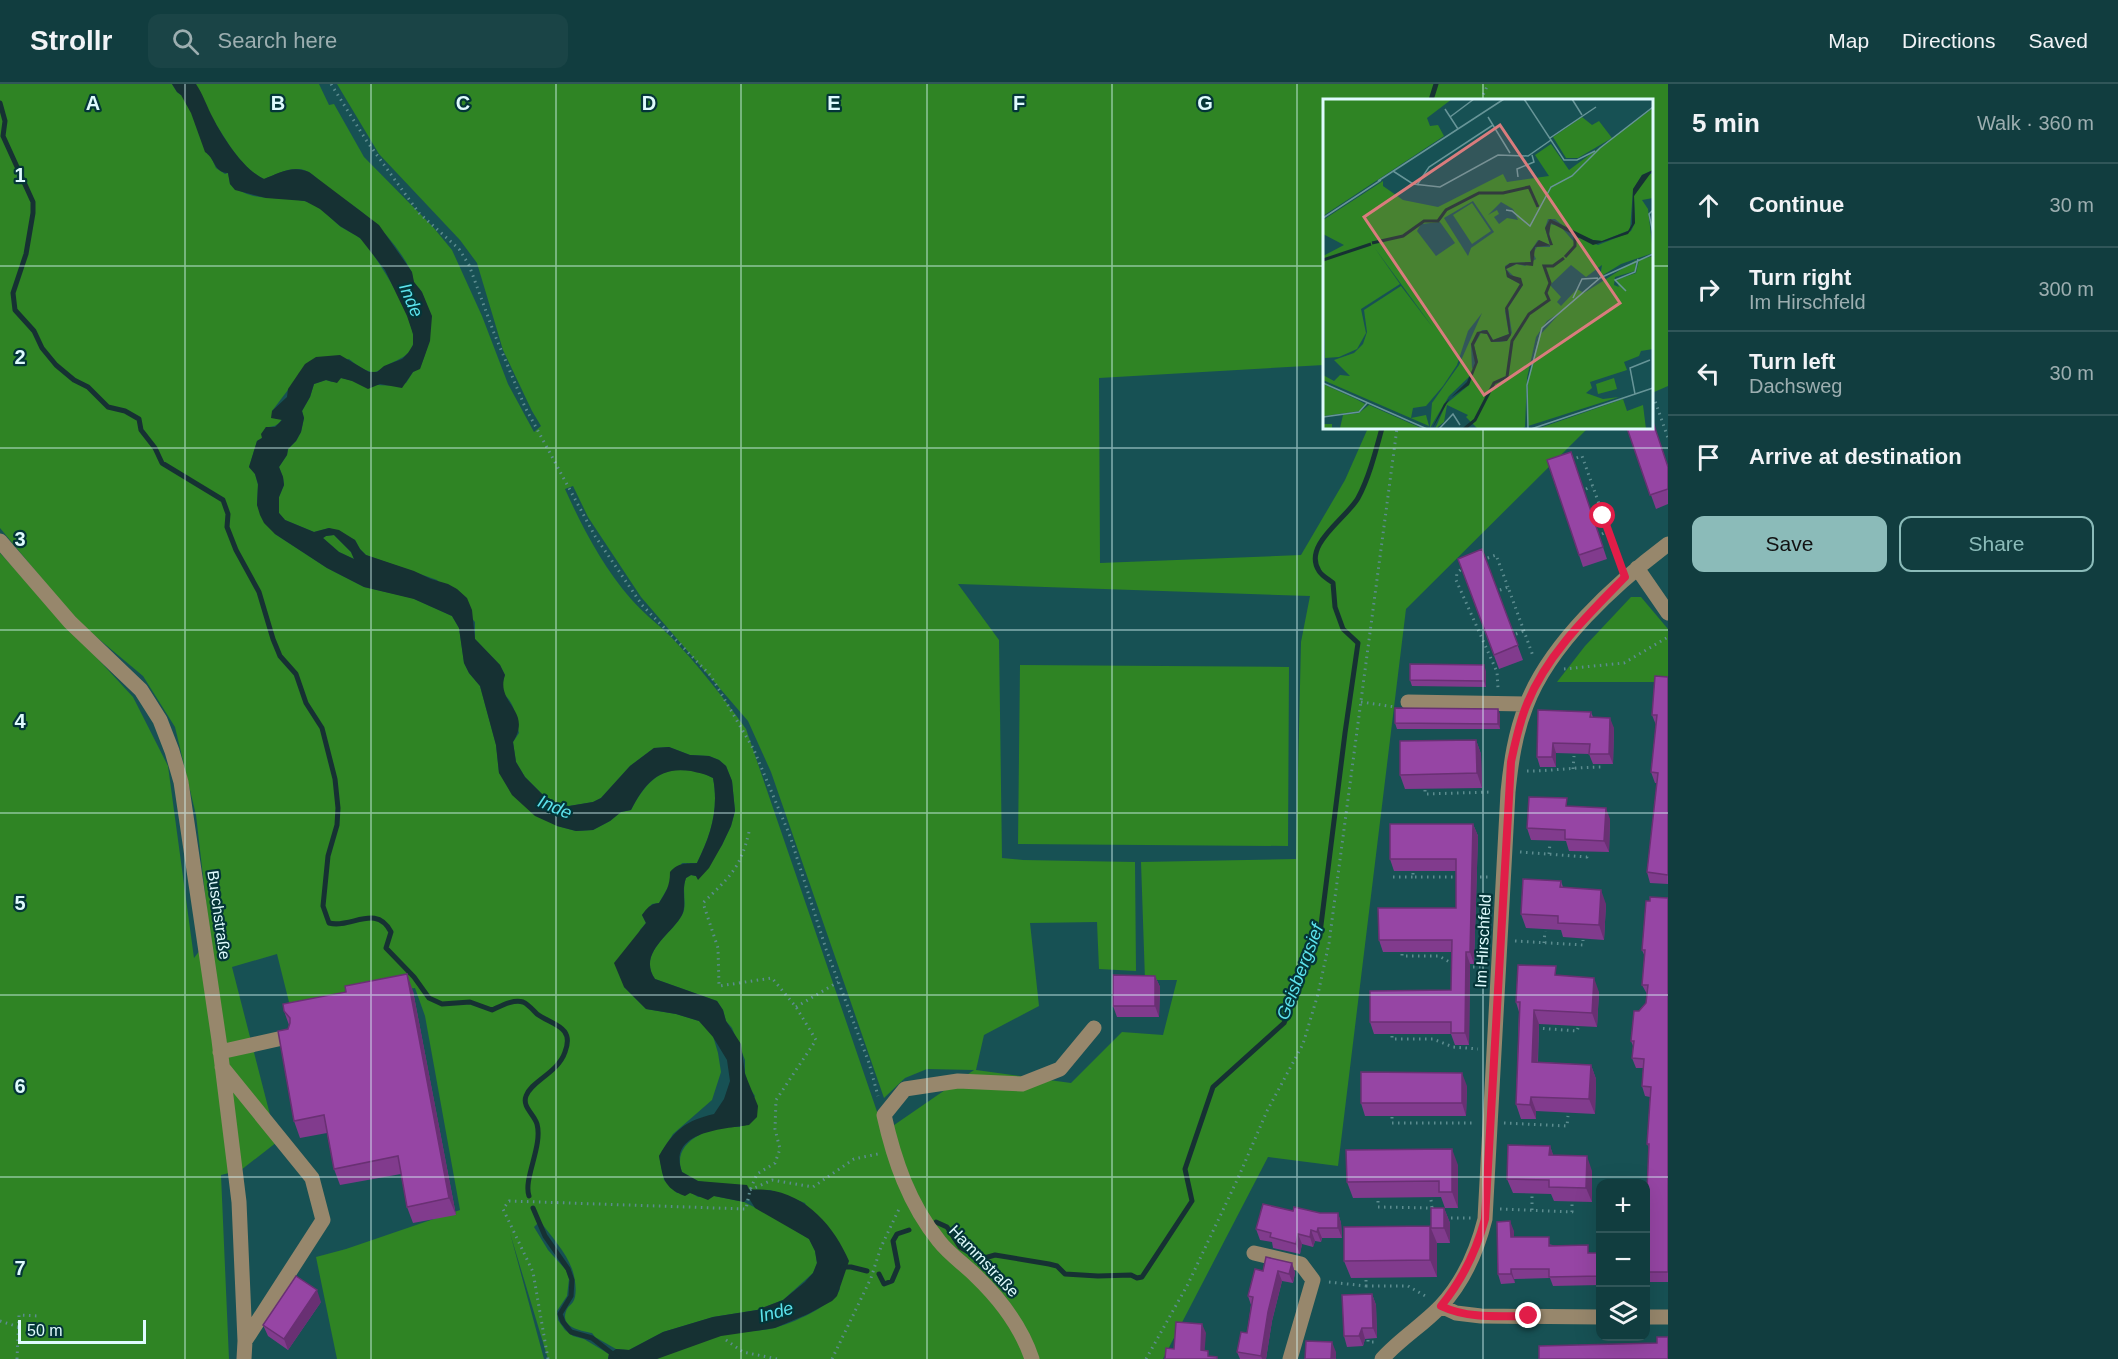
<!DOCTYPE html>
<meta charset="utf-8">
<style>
:root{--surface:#113d3f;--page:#1a4446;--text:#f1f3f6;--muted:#9caeb0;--line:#305659;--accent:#8bbbb9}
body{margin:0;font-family:Helvetica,sans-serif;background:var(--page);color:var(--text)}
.controls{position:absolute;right:18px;bottom:18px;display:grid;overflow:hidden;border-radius:12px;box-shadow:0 6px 24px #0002}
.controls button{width:54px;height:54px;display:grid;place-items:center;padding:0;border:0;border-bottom:2px solid var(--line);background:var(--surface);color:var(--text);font:30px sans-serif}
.scale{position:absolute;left:18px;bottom:15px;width:128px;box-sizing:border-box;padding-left:6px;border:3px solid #dffbfd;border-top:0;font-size:16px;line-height:21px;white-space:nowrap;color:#dffbfd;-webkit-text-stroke:4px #043538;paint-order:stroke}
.stop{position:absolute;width:18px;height:18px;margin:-14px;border:4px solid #e11d48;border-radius:50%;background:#fff}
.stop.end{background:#e11d48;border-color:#fff;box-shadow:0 2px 6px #0008}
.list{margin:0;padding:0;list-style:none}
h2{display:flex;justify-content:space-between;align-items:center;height:78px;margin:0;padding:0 24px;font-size:26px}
h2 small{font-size:20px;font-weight:400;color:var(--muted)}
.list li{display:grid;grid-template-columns:39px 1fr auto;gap:18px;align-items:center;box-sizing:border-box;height:84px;padding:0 24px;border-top:2px solid var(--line)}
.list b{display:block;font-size:22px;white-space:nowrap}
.list p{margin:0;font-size:20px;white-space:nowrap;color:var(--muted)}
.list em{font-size:20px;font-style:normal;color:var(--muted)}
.actions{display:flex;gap:12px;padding:18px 24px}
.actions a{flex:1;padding:14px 0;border:2px solid var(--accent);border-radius:12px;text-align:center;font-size:21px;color:var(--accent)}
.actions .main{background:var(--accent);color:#111}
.icon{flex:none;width:33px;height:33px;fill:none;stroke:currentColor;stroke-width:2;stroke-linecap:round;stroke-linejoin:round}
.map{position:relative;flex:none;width:1668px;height:1275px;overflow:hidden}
header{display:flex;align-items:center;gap:36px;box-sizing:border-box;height:84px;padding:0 30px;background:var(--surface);border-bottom:2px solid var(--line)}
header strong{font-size:28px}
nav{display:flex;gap:33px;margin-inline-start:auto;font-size:21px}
.search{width:420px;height:54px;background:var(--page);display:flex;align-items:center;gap:15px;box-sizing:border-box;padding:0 21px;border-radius:12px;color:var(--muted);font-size:22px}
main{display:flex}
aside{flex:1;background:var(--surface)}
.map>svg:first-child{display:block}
.green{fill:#2f8424;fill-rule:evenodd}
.water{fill:#163133;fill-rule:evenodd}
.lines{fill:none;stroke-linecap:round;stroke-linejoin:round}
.stream{stroke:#163133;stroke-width:5}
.path{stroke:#5c8c8f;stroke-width:3;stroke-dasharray:1.5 4.5;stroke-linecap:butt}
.minor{stroke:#97876c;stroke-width:15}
.wall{fill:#813b8d}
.shaded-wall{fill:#693073}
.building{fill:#9645a4;stroke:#693073;stroke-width:1.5}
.route{stroke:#e11d48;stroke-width:8}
.grid{fill:none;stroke:#dffbfd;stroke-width:1.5;stroke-opacity:0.55}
.labels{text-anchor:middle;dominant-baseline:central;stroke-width:4.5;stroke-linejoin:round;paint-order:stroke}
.street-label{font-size:16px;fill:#dffbfd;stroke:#043538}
.water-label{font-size:18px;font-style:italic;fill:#5ce2ec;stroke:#043538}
.inset-river{fill:none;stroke:#163133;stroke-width:3}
.inset-road{fill:none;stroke:#679598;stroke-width:1.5}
.view{fill:#da7c7d;fill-opacity:0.15;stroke:#da7c7d;stroke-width:3}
.inset-edge{fill:none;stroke:#dffbfd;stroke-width:3}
.grid-label{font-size:20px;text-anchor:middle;font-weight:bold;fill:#dffbfd;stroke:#043538;stroke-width:4.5;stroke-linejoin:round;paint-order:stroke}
</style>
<header>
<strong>Strollr</strong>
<div class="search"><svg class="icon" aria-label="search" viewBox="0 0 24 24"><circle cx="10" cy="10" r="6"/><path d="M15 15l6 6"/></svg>Search here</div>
<nav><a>Map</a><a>Directions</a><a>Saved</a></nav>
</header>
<main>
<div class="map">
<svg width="1668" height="1275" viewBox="0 0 1668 1275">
<rect width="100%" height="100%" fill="#175154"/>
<path class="green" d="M0,0h172l5,8 4,3v-11h138l10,21 5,-1 30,53 69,70 19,23 30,66 26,68 26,48 7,-6 -9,-15 -29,-61 -26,-87 -17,-23 -81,-86 -42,-70h1331v302l-16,7v-293h-328v265l-225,13 1,185 201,-8 44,-75 23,-52h220l-182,181 -68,557 -70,-9 -105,202h-506c18,-11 42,-17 62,-23 17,-5 37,-4 55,-8 17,-4 60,-23 66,-39l-35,-86 -35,-13 -12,1 -60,-10 -16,-9c-12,-32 32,-48 58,-45l15,-31 -6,-9 -4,-14v-13l-13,-32 -6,-7 -3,-11 -6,-9 -62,-22c-18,-26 17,-45 27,-64 6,-10 -1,-24 4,-37l5,-3 5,1 2,3 24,-34 9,-19 4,-15 -3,-30 -6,-15 -7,-6 -10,-4 -19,-1 -21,-8 -15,1 -24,18 -29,32 -8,4 -24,4 -9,-1 -17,-10 -18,-18 -9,-15 -3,-20 6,-9c-2,-8 -3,-18 -6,-26 -5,-14 -16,-11 -8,-32l-5,-10 -25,-26v-17l-38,-42 -71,-25 -6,-6 -5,-9 -26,-12 -15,4 -29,-12 -6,-7v-16l5,-12 -1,-8 -4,-10 8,-12 1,-6 8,-8 5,-9 3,-14 -2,-7 8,-14 4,-13 12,-4 6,2 9,-4c21,5 45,11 65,5l7,-11 7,-4c11,-27 15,-47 2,-75 -1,-4 -6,-7 -8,-11 -2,-4 -1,-9 -4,-13 -19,-35 -45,-57 -77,-77 -12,-7 -20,-22 -34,-23 -13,-1 -24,6 -35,10 -23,-11 -35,-35 -49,-56l-8,31 3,1 6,13 9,6 3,-1 2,11c24,20 46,11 74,17 15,3 26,17 37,26 6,4 14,7 20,12 15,16 58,84 52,105 -2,11 -15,16 -24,20 -4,2 -7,5 -11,7 -10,4 -21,-6 -29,-12l-50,14 -2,5 -25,33 4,8h6c-4,7 -9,8 -16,8l-4,7v4l-5,3 -8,26 6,7 3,11 -1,20 18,29 52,34 37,19 48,11 40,18 7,12 5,35 5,10 11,13 16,59 3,28 58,53 19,5 17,-1 17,-9 11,-9 10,-2c19,-37 43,-52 82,-32 6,31 -2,57 -16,85h-15l-23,40 -7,1 -10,11 4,8 -6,7 -16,57 22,22 30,5 23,7 14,15 5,17 3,19 -9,28 -39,34 -14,22 5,24 13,13 13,-1 8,5 16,-1 30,6 26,13 39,24 6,12 2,12 -4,10 -30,27 -26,10 -44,7 -50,15 -34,18 -13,-1 -21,-12 -3,-4c-11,-2 -34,-6 -25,-24 1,-3 5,-5 6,-7 5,-8 2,-25 -1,-33 -6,-17 -22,-34 -32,-48l-6,6 14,23 18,20 3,9 -2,17 -10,15 1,9 7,10 8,6 11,3 25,15 -1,5h-60l-38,-126 34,126h-207l-21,-102 30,-8 114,-39 -35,-194 -10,-28 -125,18 -13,-52 -45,13 45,175 -36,28 -20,5 8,184h-229v-806l133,144 35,69 26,192 16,-21 -14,-122 -21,-88 -32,-51 -67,-56 -76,-92zM573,402l15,31 53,80 107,124 23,51 113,326 21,-20 22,-9 47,1 -90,62 -138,-403c-23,-32 -47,-63 -75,-92 -13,-13 -28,-24 -40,-38 -28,-32 -49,-72 -66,-110zM958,500l352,12 -9,46 -5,217 -155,3 4,118h32l-14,55 -41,-3 -51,51 -95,-13 8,-35 55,-29 -9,-83 67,-1 2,47 37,2 -1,-109 -112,-2 -21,-2 -3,-218z
M334,451l17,17 3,7 -15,-7 -16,-14 3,-2z
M1631,513h10l27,32v53h-111l28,-36z
M1020,581l269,2 -1,179 -270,-2z"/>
<path class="water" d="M172,0h24c7,10 11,23 17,34 10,20 31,52 51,61 15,-6 28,-14 45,-7l70,53 33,47 2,10 8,10 10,24 -2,25 -10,28 -7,3 -11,16 -22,-4 -12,5 -16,-8 -11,-3 -4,5 -11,-3 -12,4 -4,13 -8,14 2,7 -3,14 -5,9 -8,8 -1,6 -8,12 4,10 1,8 -5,12v16l6,7 29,12 15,-4 10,2 16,10 5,9 6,6 48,16 17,8 17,5 9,5 10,9 5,12 3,29 25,26 5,10c-10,29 28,35 8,67l3,20 9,15 18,18 17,10 9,1 24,-4 8,-4 29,-32 24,-18 15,-1 21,8 19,1 10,4 7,6 6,15 3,30 -4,15 -9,19 -13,23 -11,12 -2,-4 -5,-1 -5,3c-5,13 1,27 -4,37 -10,19 -45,38 -27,64l62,22 6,9 3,11 15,23 4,30 13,32 -1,11 -8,8c-25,4 -82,6 -67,47l16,9 49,4 2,4c6,1 12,0 18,1 40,4 68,38 82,71l-12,35 -5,5 -24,13 -33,14 -54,8 -64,23h-49l1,-5 7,-5 13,1 34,-18 50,-15 44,-7 26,-10 22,-18 8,-9 4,-10 -2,-12 -6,-12 -54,-31 -5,-8 -3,-1 -3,3 -30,-6 -6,4 -18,-7 -5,3c-22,-8 -22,-19 -26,-40 15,-26 26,-35 55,-42l10,-15 6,-18 -3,-21 -14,-23 -14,-16 -23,-7 -30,-5 -22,-22 -10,-24 32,-40 -4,-8c5,-7 8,-11 17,-12 7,-11 11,-17 11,-31 9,-10 15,-8 27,-9 14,-28 22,-54 16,-85 -7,-4 -14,-5 -22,-7 -32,-5 -46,12 -60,39l-10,2 -11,9 -17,9 -17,1 -19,-5 -22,-10 -23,-21 -13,-22 -3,-28 -16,-59 -11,-13 -5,-10 -5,-35 -7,-12 -38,-17 -50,-12 -37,-19 -52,-34 -11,-11 -4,-8 -3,-10 1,-21 -3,-10 -6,-7 8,-26 5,-3 -1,-4 5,-7h9l7,-7 -11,-2 1,-7 15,-14 1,-8 17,-25 11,-7 24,-2 29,17h8l7,-6 18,-7 6,-6 5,-8v-11l-6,-18 -22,-46 -25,-32 -20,-12 -20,-17 -15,-8 -39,-3 -31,-8 -5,-6 -2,-11c-14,0 -13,-15 -23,-21l-14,-39 -10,-18 -4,-3zM334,451l17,17 3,7 -15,-7 -16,-14 3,-2z"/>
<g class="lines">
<path class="stream" d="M1431,16l5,-16
M0,19l5,18 -2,15 30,66v11l-7,41 -13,39 2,17 19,21 8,17 14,17 18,15 14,7 20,20 17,4 14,8 2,11 14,18 7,15 61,37 5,14 -1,13 9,23 23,42 14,47 7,17 16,18 10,29 16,25 13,51 3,29 -1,17 -9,31 -5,50 6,17c22,6 47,-20 62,9l-5,16 28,29 15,21 13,6 28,-2 22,8c9,-4 21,-11 31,-8 5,2 10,8 14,12 15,11 38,12 28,38 -7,21 -34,29 -39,44 -4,11 8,18 11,28 6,22 -14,55 -8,72
M533,1124l12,28 23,33 4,11 -1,16 -11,18 3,8 8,10 21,6 27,21
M936,1138l11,5 13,20 21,12 14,-4 54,9 8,2 8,8 33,2 33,-1 6,3 5,-1 50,-76 -7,-32 28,-82 71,-64 36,-90 25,-200 13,-90 -15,-14 -8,-22 -2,-24c-5,-4 -11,-7 -14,-12 -17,-26 28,-53 39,-73 11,-20 18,-48 24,-70
M843,1183h8l16,4
M879,1190l5,10 8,-3 6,-14 -5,-26 4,-7 12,-4"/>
<path class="path" d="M331,0l35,56 53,73 40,36 10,16 25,68 31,74 70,129 47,69 69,71 43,74 36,86 36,113 43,114 9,33
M1481,16l7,-16
M1652,314h2l14,40
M1571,376l11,-4 38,107
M1586,405l6,-3
M1602,450l6,-3
M1482,476l14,-5 12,32
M1465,482l-8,7 -1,7 41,92 1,16
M1500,506l8,-3 25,69
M1516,550l8,-3
M1564,585l60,-6 44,-26
M1361,618l34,5
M1573,685l1,-13
M1527,687c26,0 50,-4 76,-4
M1425,706v4l67,-2
M1520,768l67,5v-3
M1549,770l1,-11
M1413,789v4h46
M1393,793h20
M1474,793h15
M1515,857l68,4v-5
M1544,859l1,-12
M1402,870v2h37l14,8
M1467,883h18
M796,923l42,-25
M1537,944l40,3 1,-3
M1392,952v3h41l20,8 25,2
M1392,1033v6h82
M1504,1039l63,3 1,-10
M750,1106l22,-10 41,7 41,-28 24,-5
M1431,1116l1,8
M1378,1117v6l54,1 3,2
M1500,1125l72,3v-8
M1532,1126v-14
M1445,1134h26
M1366,1196v6h42l19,11
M1329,1198l37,4
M0,1237l19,6
M726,1256l17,12 34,7
M1368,1256v2h8
M17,1275l2,-44 19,1
M548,1275l-15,-87 -30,-63 6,-8 237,8 4,-19 7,-16 18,-11 5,-14 -5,-20 1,-29 40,-60 -20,-33 -24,-29 -53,8 -1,-38 -15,-45c26,-26 37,-33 46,-71
M832,1275l39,-81 10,-31 19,-40
M1146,1275l42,-75 51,-108 28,-65 36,-67 15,-50 11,-51 68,-515"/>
<path class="minor" d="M0,457l70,81 71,68 19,30 12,31 9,31 38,258 20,162 6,139 -1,18
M1637,484l31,45
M1408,618l118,2
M220,968l67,-15
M222,983l90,111 11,42 -78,121
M1254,1169l47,11 12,16 -23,79
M1441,1222l15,7 25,3 119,1
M1646,1233h22
M1032,1275c-11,-33 -31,-59 -56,-83 -12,-12 -27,-22 -37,-35 -30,-37 -45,-81 -55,-126l21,-26 53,-8 64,3 38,-15 34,-41
M1382,1275c18,-20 41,-34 59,-53 23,-25 36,-55 44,-87l23,-427c3,-30 7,-58 18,-86 23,-62 90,-123 142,-162"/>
</g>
<path class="wall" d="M1627,344l41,38v38l-12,5z
M1571,368l36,107 -24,8 -36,-107z
M1482,465l41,111 -24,9 -41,-110z
M1486,587v16l-74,-1 -2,-6z
M1668,593v207l-18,-1 -3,-11 10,-89h-2l-4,-11 5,-47 -4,-10z
M1591,628l2,5 21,11 -1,36h-20l-4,-10 -33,-1v14h-16l-3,-10z
M1500,630v15h-103l-2,-6z
M1476,656l5,14 1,34 -77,1 -5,-14z
M1570,722l40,13 -1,33 -40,-1 -3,-10 -35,-1 -4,-12z
M1473,740l5,12 -4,128h-4l-1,81h-14l-4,-11h-77l-4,-12 81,-32 1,-38h-69l-4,-12 77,-32v-37h-62l-4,-12z
M1561,797l2,6 43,17 -2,36 -41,-3 -2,-7 -35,-2 -5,-14z
M1668,814v384h-22v-92h1l2,-42 -2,-4 3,-47 -5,-1 -3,-10 1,-18h-7l-4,-10 1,-12 -2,-5 8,-30 7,-8 1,-9 -5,-9 3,-28 -3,-7 8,-49z
M1155,892l5,11 -1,30h-42l-4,-11z
M1559,892l40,16 -2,35 -58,-3 -1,38 53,3 5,14 -1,35 -59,-3v8h-15l-5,-15 3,-92 -3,-10z
M413,907l43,224 -43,8 -6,-16 -6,-33 -61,11 -6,-16 -7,-36 -27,5 -6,-17 -6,-92 1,-4 -5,-14z
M1467,1002l-1,30h-101l-4,-13z
M1550,1062l3,9 39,16v31l-38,-1 -3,-7 -38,-1 -6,-14z
M1458,1081v43h-13l-4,-11 -88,1 -6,-16z
M1444,1124l6,15v20h-13v34l-86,1 -7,-17 87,-33z
M1293,1127l27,2h18l3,10 1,15h-20l-1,4 -6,-1 -2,6 -11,-3 -2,10 -27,-6 -1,-6 -12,-2 -4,-11z
M1514,1147v6l77,16h9v32l-47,1 -3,-8 -36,1 1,4 -14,1 -3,-10z
M1292,1179l3,10 -2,10 -11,-2 -10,40 -6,38h-26l-3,-7 10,-19 4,-28 -3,-9 15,-25z
M1372,1210l4,11 1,33 -12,1 -2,7 -16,1 -3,-11z
M321,1218l-33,48 -20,-14 -5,-11z"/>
<path class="shaded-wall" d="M1484,581l2,6v16l-2,-6z
M1498,625l2,5v15l-2,-5z
M1610,634l4,10 -1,36 -4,-10z
M1476,656l5,14 1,34 -5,-15z
M1553,659l3,10v14l-4,-10z
M1606,724l4,11 -1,33 -5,-11z
M1473,740l5,12 -4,128 -4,-12z
M1601,806l5,14 -2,36 -5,-15z
M1466,868l4,12 -1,81 -4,-12z
M407,890l6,17 43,224 -7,-17z
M1155,892l5,11 -1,30 -4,-11z
M1594,894l5,14 -2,35 -5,-14z
M1534,926l5,14 -2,53 -5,-15z
M1591,981l5,14 -1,35 -6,-15z
M1462,989l5,13 -1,30 -4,-13z
M1531,1013l5,14v8l-6,-14z
M1550,1062l5,14 -6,-5z
M1452,1065l6,16v43l-6,-16z
M1587,1072l5,15v31l-6,-14z
M1444,1124l6,15v20l-6,-15z
M1338,1129l3,10 1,15 -4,-10z
M1510,1137l4,10v16l-3,-10z
M1430,1142l7,17v34l-7,-17z
M1318,1144l4,10 -1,4 -4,-10z
M1311,1146l4,11 -2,6 -3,-10z
M1298,1150l4,10 -2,10 -4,-10z
M1292,1179l3,10 -2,10 -4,-9z
M1511,1185l3,10 1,4 -4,-9z
M1278,1187l4,10 -10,40 -6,38h-4l-1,-3 7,-44z
M317,1206l4,12 -33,48 -4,-11z
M1372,1210l4,11 1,33 -4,-10z
M1202,1240l4,9 -2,26 -3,-9z
M1362,1244l3,11 -2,7 -4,-10z
M1332,1258l4,10v7h-5z"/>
<path class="building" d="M1652,335l16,48v22l-18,6 -23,-67h25z
M1571,368l32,95 -24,8 -32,-95z
M1482,465l36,96 -24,10 -36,-96z
M1410,580l74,1v16l-74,-1z
M1655,592l13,1v198l-21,-3 11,-99 -7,-1 6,-57h-5z
M1395,624l103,1v15l-103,-1z
M1538,626l53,2 -1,5 20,1 -1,36h-20l1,-10 -37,-1 -1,14h-15z
M1476,656l1,33 -77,2v-34z
M1529,713l38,1 -1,8 40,2 -2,33 -39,-2v-9l-38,-2z
M1390,740h83l-3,128h-4l-1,81h-14v-11h-81v-31l81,-1 1,-50h-73l-1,-32h78v-49h-66z
M1523,795l38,2 -1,6 41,3 -2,35 -41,-2v-7l-37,-2z
M1650,813l18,1v374h-22v-82h1l2,-46h-2l4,-57 -9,-1 2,-27 -12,-1 2,-17h-3l3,-30h5l7,-8 2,-18h-6l3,-35h-3l4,-49h4z
M1518,881l38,1 -1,9 39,3 -2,35 -58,-3 -2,52 59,3 -2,34 -58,-2 -1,8 -14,-1 4,-102h-4z
M407,890l42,224 -42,9 -9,-51 -64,13 -10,-54 -30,6 -16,-90 10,-2 2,-6v-5l-6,-7 -1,-7 63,-12 -1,-6z
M1113,891l42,1v30h-42z
M1361,988l101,1v30h-101z
M1508,1061l42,1 -1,9 38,1 -1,32 -37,-1v-7l-42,-1z
M1452,1065v43h-13v-11l-92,1 -1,-32z
M1263,1120l30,7 1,-4 26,6h18v15h-20l-1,4 -6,-2 -1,7 -12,-3 -2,10 -26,-7 1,-4 -15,-4z
M1431,1124h13v20h-13z
M1510,1137l1,16h38v9l39,-1v8h12v23l-51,1v-8h-38v5h-13l-1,-52z
M1430,1142v34l-86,1v-34z
M1266,1173l26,6 -3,11 -11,-3 -10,41 -7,44 -24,-4 4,-20 6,1 6,-36 -5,-1 7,-27 8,2z
M296,1192l21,14 -33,49 -21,-14z
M1372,1210l1,34h-11l-3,8h-15l-2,-41z
M1176,1238l26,2 -1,26 7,1v5l9,1v2h-52l1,-11 8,1z
M1657,1253h11v22h-129v-13l118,-3z
M1306,1257l26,1 -1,17h-26z"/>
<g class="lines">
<path class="route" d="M1529,1232c-30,0 -61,3 -88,-10 22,-27 35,-54 44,-87l26,-457c4,-19 8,-39 16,-58 20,-50 61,-89 98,-127l-22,-61"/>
</g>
<path class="grid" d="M185,0v1275M371,0v1275M556,0v1275M741,0v1275M927,0v1275M1112,0v1275M1297,0v1275M1483,0v16M0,182h1324M1652,182h16M1483,344v931M0,364h1668M0,546h1668M0,729h1668M0,911h1668M0,1093h1668"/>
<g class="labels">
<g class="street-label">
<text transform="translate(219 831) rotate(82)">Buschstraße</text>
<text transform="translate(1483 857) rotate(-87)">Im Hirschfeld</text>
<text transform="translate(984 1177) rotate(46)">Hammstraße</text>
</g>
<g class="water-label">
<text transform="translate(411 216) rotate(67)">Inde</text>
<text transform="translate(555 723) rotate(23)">Inde</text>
<text transform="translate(1300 888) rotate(-69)">Geisbergsief</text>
<text transform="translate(776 1228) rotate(-15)">Inde</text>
</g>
</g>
<g transform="translate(1323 15)">
<rect width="330" height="330" fill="#175154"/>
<path d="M0,0h129l-25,19 3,8 8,-1 6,11 -121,80zM330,9v62l-11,5 -9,15 -3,40 -28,11 -9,-1 -22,-8 -16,-13h-7l-3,9 5,17 -12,-5 -8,12 1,10 -21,1 -5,3 2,11 13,7 -15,27 4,23 -16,6 -6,-10h-5l-11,14 1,25 6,-7 -4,-17 7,-12 6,1 5,8h7l7,-1 6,-8 -4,-25 15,-23 -17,-16 11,-5 8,2 11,-7 -3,-6 4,-6h13l-1,-23 11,2 15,17v-5h5l18,7 28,-11 5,-3 4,-8 -1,-27 10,-19 9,-4v25l-11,2 6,9 5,44 -32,11 -21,13 2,-12 -16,12 -15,-12 -21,20 11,12 -4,5 4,4 16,-17 7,4 52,-33 -1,11 -20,6 -1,8 5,2 -3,-7 20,-7 3,-13 14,-4v93l-12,2 -2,5 -15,6 3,8 -37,12 2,6 -6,5 17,6 16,-2 -91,29v-44l11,-46 23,-25 -15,10 -11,16 -9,41 -2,49 -4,2h-43l-12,-12 2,-2 -21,-10 -3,17 -9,7 11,-25 23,-19 2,-10 -22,21 -19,32 2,-25 27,-38 23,-52 -14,18 -11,34 -14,21 -17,20 -13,2 -2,10 15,-3 3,11 -106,-46v-5l11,6 6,-6 10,1 -16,-16 20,-7 9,-9 4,-12 -3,-22 37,-24 33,43 -60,-82 26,37 -39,25 5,24 -9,16 -18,8 -14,1 -2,-102 21,-11 -21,-11v-14l60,-39v5l20,14 35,7 65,-33 4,8 42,-6 -14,-21 16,-11 18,26zM150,102l21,31 -23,16 -3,8 -24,-38zM178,103l12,7 5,11 -11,-2 -8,6 -5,-7 5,-3 -2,-4 -9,5zM117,123l15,21 -19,13 -19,-25 4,-7zM259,18l10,8 7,-4 13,17 -34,20h-12l-13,-21zM149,104l19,28 -19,13 -19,-29zM291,279l3,11 -19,5 -2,-10zM0,285l33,15 9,5 -5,7 -36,5zM300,300l4,12 16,-6 3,24h-109zM46,306l54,24h-100v-5h9v4h8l3,-13 16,-2z" fill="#2f8424" fill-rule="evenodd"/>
<path d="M330,71l-19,26 1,27 -7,11 -35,11 -42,-22 -2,11 4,11 -18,2 -2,19 -17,-2 -10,5 4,6 11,3 2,7 -15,23 3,27 -4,6 -16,1 -4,-8 -7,-1 -6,12 4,17 -9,23 -19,13 -18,31 12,-25 23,-22 8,-19 -4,-19 6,-12 10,-2 6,10 16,-6 -4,-26 15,-24 -13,-7 -2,-10 5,-4 21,-1 -1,-10 9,-12 11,5 -5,-17 5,-9 43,21 9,1 26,-10 4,-7 1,-35 9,-14z" fill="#163133"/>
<path class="inset-river" d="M49,144l31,-7 21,-15h14l8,-11 33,-17h24l26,-6 9,20M242,158l10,-11v-10M0,161l48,-16M141,330l11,-9 19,-37 13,-6 5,-36 17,-27 20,-14 -3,-7 4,-10 -6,-17h9l11,-8"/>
<path class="inset-road" d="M201,0l40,61h13l18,-9M249,0l10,16M122,10l13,20M127,18l24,-18M165,18l22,36M227,39l46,-31M70,72l20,13 27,3 58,-32 30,1 23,-16M195,78l-1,-8 17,-7 -2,-7M55,82l126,-82M94,86l12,-18 64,-42M183,111l6,1 18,15 21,-39 21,-11 28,-28 53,-41M330,111l-4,4 4,19M0,119l58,-38M303,192l-11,-11 20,-8 3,-13M250,199l9,-19 16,-1M0,284l104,46M312,295l-5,-26 20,-8M0,318l36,-5 8,-9M116,330l14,-15 7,11M205,330l-1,-44 15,-57 58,-50 53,-24M208,330l122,-41"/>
<path class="view" d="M177,26l120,178 -136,92 -120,-178z"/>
<rect width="330" height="330" class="inset-edge"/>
</g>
<g class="grid-label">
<text x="93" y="26">A</text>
<text x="278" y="26">B</text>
<text x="463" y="26">C</text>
<text x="649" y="26">D</text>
<text x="834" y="26">E</text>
<text x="1019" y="26">F</text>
<text x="1205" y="26">G</text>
<text x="20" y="98">1</text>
<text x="20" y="280">2</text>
<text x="20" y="462">3</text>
<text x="20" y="644">4</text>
<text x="20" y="826">5</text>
<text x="20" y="1009">6</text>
<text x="20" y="1191">7</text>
</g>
</svg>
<div class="controls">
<button>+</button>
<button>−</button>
<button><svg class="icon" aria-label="layers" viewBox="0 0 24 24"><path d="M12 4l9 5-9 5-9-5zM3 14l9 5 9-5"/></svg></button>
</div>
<div class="scale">50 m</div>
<div class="stop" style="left:1603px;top:432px"></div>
<div class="stop end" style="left:1529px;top:1232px"></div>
</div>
<aside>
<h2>5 min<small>Walk · 360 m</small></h2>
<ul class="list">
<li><svg class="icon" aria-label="ahead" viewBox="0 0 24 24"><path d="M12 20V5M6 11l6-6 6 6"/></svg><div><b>Continue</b></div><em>30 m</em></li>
<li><svg class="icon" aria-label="right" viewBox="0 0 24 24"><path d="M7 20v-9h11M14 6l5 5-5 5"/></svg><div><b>Turn right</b><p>Im Hirschfeld</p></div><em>300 m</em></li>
<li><svg class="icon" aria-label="left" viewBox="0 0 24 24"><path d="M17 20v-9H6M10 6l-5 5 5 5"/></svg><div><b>Turn left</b><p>Dachsweg</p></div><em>30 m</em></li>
<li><svg class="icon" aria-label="arrive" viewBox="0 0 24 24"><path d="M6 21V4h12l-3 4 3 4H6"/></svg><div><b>Arrive at destination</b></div></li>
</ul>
<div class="actions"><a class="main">Save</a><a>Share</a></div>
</aside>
</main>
